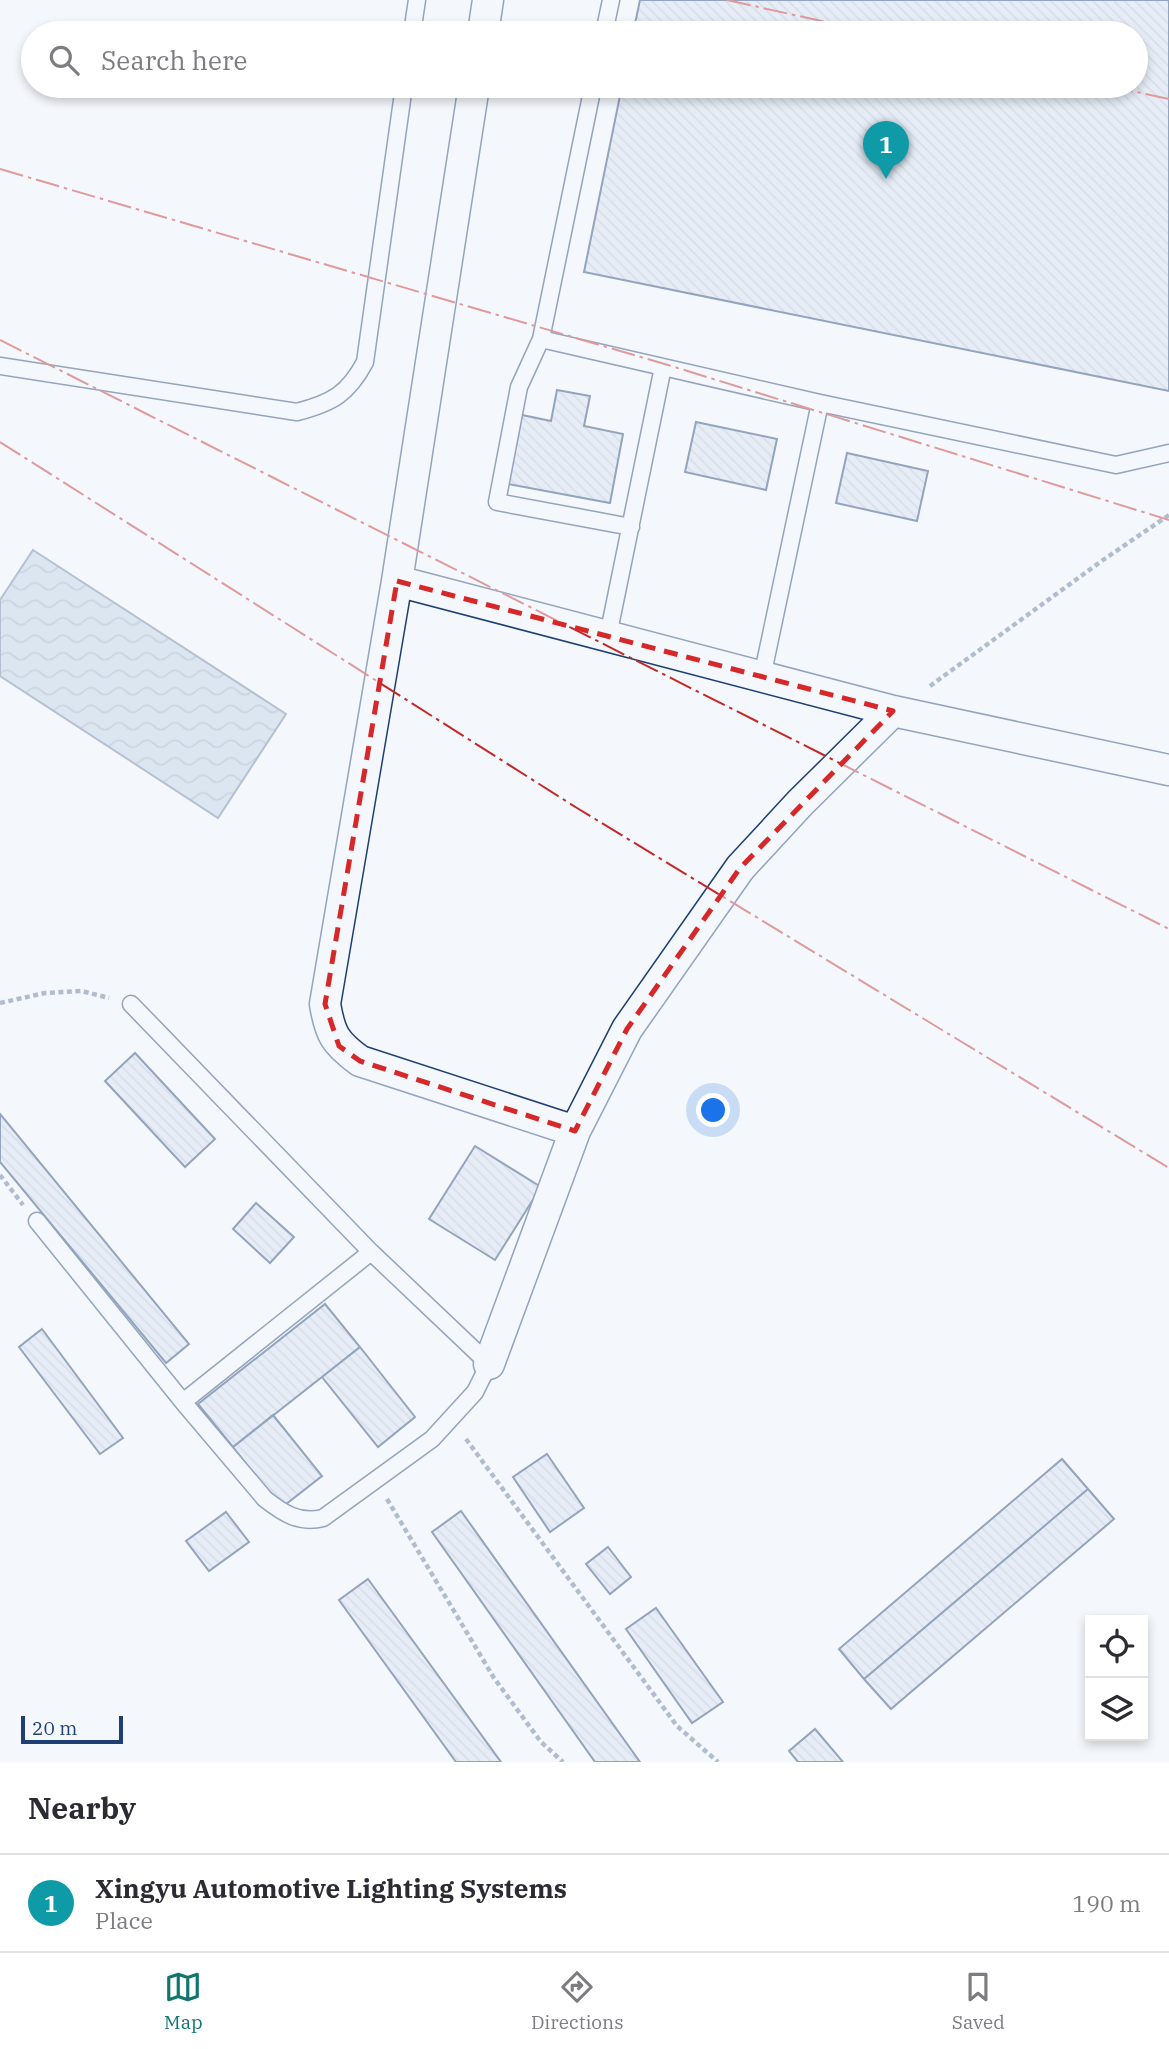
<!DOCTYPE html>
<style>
:root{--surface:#fff;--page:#f7f7f7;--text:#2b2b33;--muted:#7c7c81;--line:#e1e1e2;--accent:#0f766e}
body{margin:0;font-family:"IBM Plex Serif",serif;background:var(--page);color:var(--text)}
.controls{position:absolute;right:21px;bottom:21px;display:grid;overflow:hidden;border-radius:0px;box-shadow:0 4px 10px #0003}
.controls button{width:63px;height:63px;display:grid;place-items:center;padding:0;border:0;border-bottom:2px solid var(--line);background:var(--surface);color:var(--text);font:35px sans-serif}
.scale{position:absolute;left:21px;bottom:18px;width:102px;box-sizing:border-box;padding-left:7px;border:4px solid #1d3f73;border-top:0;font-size:19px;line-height:24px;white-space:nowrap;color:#1d3f73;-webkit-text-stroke:5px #f4f7fb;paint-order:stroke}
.you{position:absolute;left:714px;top:1111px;width:24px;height:24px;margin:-18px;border:5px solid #fff;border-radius:50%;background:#1a73e8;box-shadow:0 0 0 10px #1a73e833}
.badge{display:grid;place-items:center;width:46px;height:46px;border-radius:50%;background:var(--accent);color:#fff;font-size:23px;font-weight:700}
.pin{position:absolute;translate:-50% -58px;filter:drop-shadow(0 2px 4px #0008)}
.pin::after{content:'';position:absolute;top:37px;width:24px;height:21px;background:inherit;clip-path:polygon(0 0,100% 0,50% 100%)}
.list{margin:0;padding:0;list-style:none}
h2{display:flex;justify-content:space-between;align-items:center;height:91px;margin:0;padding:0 28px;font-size:30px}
h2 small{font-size:23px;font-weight:400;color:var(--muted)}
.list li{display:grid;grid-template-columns:46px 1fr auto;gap:21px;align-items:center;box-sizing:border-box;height:98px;padding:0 28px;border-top:2px solid var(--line)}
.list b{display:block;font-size:26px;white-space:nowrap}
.list p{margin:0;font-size:23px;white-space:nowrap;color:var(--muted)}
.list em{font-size:23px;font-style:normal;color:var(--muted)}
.icon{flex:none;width:38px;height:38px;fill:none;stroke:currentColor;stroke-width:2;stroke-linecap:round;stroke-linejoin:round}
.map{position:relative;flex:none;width:1169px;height:1762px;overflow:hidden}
.search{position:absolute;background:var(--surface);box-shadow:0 4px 10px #0003;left:21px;right:21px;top:21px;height:77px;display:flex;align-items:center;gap:18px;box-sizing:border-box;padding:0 24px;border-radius:38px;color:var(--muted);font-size:26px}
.sheet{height:189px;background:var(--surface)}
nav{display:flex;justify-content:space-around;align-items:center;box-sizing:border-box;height:98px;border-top:2px solid var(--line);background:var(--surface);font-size:19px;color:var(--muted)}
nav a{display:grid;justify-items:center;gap:4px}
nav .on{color:var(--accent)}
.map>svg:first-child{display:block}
.water{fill:url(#water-waves);stroke:#687fa3;stroke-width:2}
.building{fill:url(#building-back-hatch);stroke:#1d3f73;stroke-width:2}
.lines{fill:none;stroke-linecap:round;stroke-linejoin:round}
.service-casing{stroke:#1d3f73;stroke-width:19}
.minor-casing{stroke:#1d3f73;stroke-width:33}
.path{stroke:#5e769c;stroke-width:4.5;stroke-dasharray:5 3.5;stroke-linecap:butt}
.service{stroke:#f4f7fb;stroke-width:16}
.minor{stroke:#f4f7fb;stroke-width:30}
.power{stroke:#c62828;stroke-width:2;stroke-dasharray:24 5 3.5 5;stroke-linecap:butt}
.marked{fill:none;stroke:#d62828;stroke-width:5;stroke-dasharray:14 9;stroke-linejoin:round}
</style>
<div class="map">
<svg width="1169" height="1762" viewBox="0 0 1169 1762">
<defs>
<pattern id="water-waves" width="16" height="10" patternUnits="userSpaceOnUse" patternTransform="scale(1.75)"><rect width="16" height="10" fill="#bed0e5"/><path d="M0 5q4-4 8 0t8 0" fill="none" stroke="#9aaabe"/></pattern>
<pattern id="building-back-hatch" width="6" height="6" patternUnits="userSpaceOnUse" patternTransform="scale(1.75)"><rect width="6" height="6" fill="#d5e0f0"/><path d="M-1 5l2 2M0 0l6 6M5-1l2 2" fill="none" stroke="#b6c1d1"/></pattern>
</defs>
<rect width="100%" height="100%" fill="#f4f7fb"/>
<path class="water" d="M33,550l253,164 -68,104 -218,-142v-76z"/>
<path class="building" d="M640,0h529v391l-585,-119 38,-186h514v-53h-503z
M557,390l33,6 -6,30 39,8 -13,69 -102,-19 14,-69 29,6z
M696,422l81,17 -11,51 -81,-18z
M847,453l81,18 -11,50 -81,-18z
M135,1053l80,86 -30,28 -80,-86z
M0,1114l189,230 -23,19 -166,-201z
M475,1146l66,41 -46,73 -66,-41z
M256,1203l38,34 -24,26 -37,-34z
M325,1304l35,43 -127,100 -35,-43z
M42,1329l81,109 -23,16 -81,-107z
M360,1347l55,70 -37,30 -56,-70z
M273,1415l49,61 -41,32 -48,-61z
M547,1454l37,54 -34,24 -37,-55z
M1062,1459l26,30 -224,190 -25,-30z
M1088,1489l26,30 -223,190 -27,-30z
M461,1511l179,251h-45l-163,-230z
M226,1512l23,30 -40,29 -23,-30z
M608,1547l23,30 -21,17 -24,-30z
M368,1579l133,183h-45l-117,-162z
M656,1608l67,94 -31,21 -66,-94z
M815,1729l28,33h-45l-9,-11z"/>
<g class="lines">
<g class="service-casing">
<path id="service" d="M412,33l5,-33
M604,33l7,-33
M593,86l-52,253 -22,48 -22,115 134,25
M541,339l279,64 296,62 53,-12
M0,366l297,46c35,-9 51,-18 68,-50l39,-276
M608,636l55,-269
M762,677l58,-274
M37,1221l146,181 82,97c18,14 34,25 58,19l109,-79 43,-47 14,-28 -118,-112 -240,-248
M183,1402l188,-150"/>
</g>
<g class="minor-casing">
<path id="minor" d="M483,33l5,-33
M474,86l-77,495 -72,423c5,30 10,39 35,57l215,70
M397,581l496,130 276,59
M489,1364l86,-233 52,-102 113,-161 60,-65 93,-92"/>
</g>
<path class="path" d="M930,686l173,-126 66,-45
M0,1003l45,-10 37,-2 27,7
M0,1175l23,30
M466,1439l211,287 41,36
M387,1499l107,179 47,64 22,20"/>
<use href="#service" class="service"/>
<use href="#minor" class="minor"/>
<path class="power" d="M727,0l148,33
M1109,86l60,13
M0,169l668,196 501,155
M0,340l1169,589
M0,442l577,366 592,360"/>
</g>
<path d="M0 0H1169V1762H0ZM397,581l496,130 -153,157 -113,161 -52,102 -215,-70 -21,-15 -14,-42z" fill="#f4f7fb" fill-opacity=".55" fill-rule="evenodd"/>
<path class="marked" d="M397,581l496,130 -153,157 -113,161 -52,102 -215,-70 -21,-15 -14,-42z"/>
</svg>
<div class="controls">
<button><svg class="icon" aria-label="locate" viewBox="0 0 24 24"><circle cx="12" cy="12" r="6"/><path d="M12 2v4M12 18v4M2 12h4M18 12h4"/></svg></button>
<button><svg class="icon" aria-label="layers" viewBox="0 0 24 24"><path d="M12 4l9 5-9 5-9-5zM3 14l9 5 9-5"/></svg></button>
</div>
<div class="scale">20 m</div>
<div class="you"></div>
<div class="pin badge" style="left:886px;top:179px;background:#0f9aa8">1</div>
<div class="search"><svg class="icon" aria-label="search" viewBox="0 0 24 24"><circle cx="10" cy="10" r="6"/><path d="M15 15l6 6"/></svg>Search here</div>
</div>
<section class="sheet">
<h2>Nearby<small></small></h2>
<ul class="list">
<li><span class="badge" style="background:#0f9aa8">1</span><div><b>Xingyu Automotive Lighting Systems</b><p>Place</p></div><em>190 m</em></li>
</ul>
</section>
<nav>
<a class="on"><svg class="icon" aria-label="map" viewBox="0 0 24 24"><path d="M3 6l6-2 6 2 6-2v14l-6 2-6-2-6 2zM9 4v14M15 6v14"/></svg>Map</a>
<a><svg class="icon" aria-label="directions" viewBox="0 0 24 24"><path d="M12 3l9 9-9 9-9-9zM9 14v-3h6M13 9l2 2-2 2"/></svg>Directions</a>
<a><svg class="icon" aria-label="saved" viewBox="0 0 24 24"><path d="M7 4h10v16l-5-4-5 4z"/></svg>Saved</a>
</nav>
